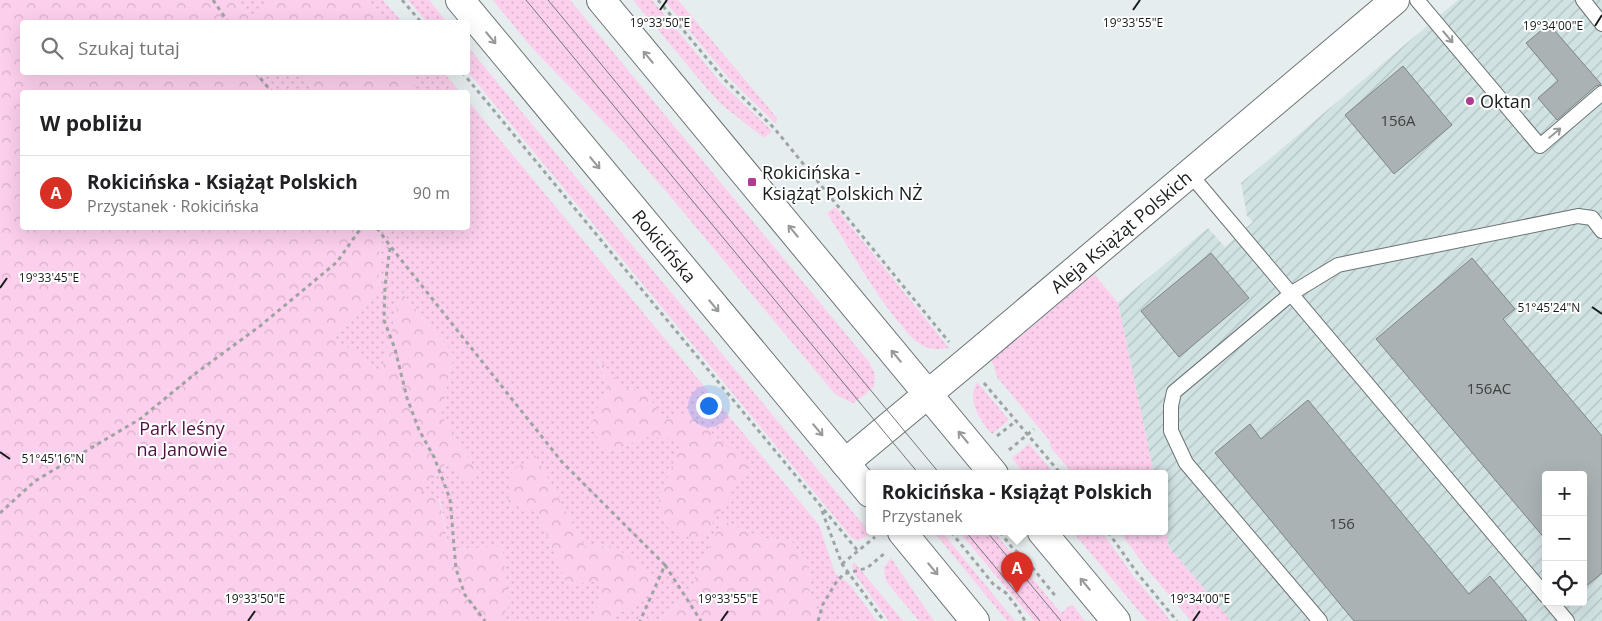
<!DOCTYPE html>
<html lang="pl">
<meta charset="utf-8">
<style>
:root{--surface:#fff;--page:#f2f2f2;--text:#202124;--muted:#757577;--line:#e0e0e0;--accent:#d93025}
body{margin:0;font-family:"Open Sans",sans-serif;background:var(--page);color:var(--text)}
.controls{position:absolute;right:15px;bottom:15px;display:grid;overflow:hidden;border-radius:5px;box-shadow:0 5px 20px #0002}
.controls button{width:45px;height:45px;display:grid;place-items:center;padding:0;border:0;border-bottom:1px solid var(--line);background:var(--surface);color:var(--text);font:25px sans-serif}
.you{position:absolute;left:708px;top:405px;width:18px;height:18px;margin:-12px;border:4px solid #fff;border-radius:50%;background:#1a73e8;box-shadow:0 0 0 8px #1a73e833}
.badge{display:grid;place-items:center;width:32px;height:32px;border-radius:50%;background:var(--accent);color:#fff;font-size:16px;font-weight:700}
.pin{position:absolute;translate:-50% -41px;filter:drop-shadow(0 1px 2px #0008)}
.pin::after{content:'';position:absolute;top:26px;width:18px;height:15px;background:inherit;clip-path:polygon(0 0,100% 0,50% 100%)}
.popup{position:absolute;left:866px;top:470px;width:302px;height:65px;box-sizing:border-box;display:grid;place-content:center;border-radius:5px;background:var(--surface);filter:drop-shadow(0 1px 4px #0005);font-size:16px;white-space:nowrap;color:var(--muted)}
.popup b{font-size:19px;color:var(--text)}
.popup::after{content:'';position:absolute;left:50%;top:100%;margin-left:-10px;border:10px solid transparent;border-top-color:var(--surface)}
.list{margin:0;padding:0;list-style:none}
h2{display:flex;justify-content:space-between;align-items:center;height:65px;margin:0;padding:0 20px;font-size:21px}
h2 small{font-size:16px;font-weight:400;color:var(--muted)}
.list li{display:grid;grid-template-columns:32px 1fr auto;gap:15px;align-items:center;box-sizing:border-box;height:75px;padding:0 20px;border-top:1px solid var(--line)}
.list b{display:block;font-size:19px;white-space:nowrap}
.list p{margin:0;font-size:16px;white-space:nowrap;color:var(--muted)}
.list em{font-size:16px;font-style:normal;color:var(--muted)}
.icon{flex:none;width:28px;height:28px;fill:none;stroke:currentColor;stroke-width:2;stroke-linecap:round;stroke-linejoin:round}
.map{position:relative;flex:none;width:1602px;height:621px;overflow:hidden}
.search{position:absolute;background:var(--surface);box-shadow:0 5px 20px #0002;left:20px;top:20px;width:450px;height:55px;display:flex;align-items:center;gap:12px;box-sizing:border-box;padding:0 18px;border-radius:5px;color:var(--muted);font-size:19px}
.panel{position:absolute;background:var(--surface);box-shadow:0 5px 20px #0002;left:20px;top:90px;width:450px;height:140px;border-radius:5px}
.map>svg:first-child{display:block}
.industrial{fill:url(#industrial-furrows);fill-rule:evenodd}
.grass{fill:url(#grass-dots);fill-rule:evenodd}
.forest{fill:url(#forest-crowns)}
.building{fill:#abb2b3;stroke:#7d8484}
.lines{fill:none;stroke-linecap:round;stroke-linejoin:round}
.service-casing{stroke:#6c7374;stroke-width:16}
.minor-casing{stroke:#6c7374;stroke-width:30}
.secondary-casing{stroke:#6c7374;stroke-width:30}
.path{stroke:#9ea3a4;stroke-width:3;stroke-dasharray:4 4;stroke-linecap:butt}
.service{stroke:#fff;stroke-width:14}
.minor{stroke:#fff;stroke-width:28}
.secondary{stroke:#fff;stroke-width:28}
.tram{stroke:#737878;stroke-width:1}
.oneway{stroke:#979898}
.ticks{fill:none;stroke:#181b1b;stroke-width:2}
.poi-dot{fill:#b03b93;stroke:#fff;stroke-width:2}
.labels{text-anchor:middle;dominant-baseline:central;stroke-width:4;stroke-linejoin:round;paint-order:stroke}
.number-label{font-size:15px;fill:#3d4141}
.poi-label{font-size:18px;fill:#181b1b;stroke:#fff;text-anchor:start}
.street-label{font-size:18px;fill:#181b1b;stroke:#fff}
.park-label{font-size:18px;fill:#520f42;stroke:#fff}
.ticks-label{font-size:12px;text-anchor:middle;fill:#181b1b;stroke:#fff;stroke-width:4;stroke-linejoin:round;paint-order:stroke}
</style>
<div class="map">
<svg width="1602" height="621" viewBox="0 0 1602 621">
<defs>
<pattern id="industrial-furrows" width="10" height="10" patternUnits="userSpaceOnUse" patternTransform="scale(1.25)"><rect width="10" height="10" fill="#d1e2e3"/><path d="M-1 1l2-2M0 10L10 0M9 11l2-2" fill="none" stroke="#b3c1c2"/></pattern>
<pattern id="grass-dots" width="8" height="8" patternUnits="userSpaceOnUse" patternTransform="scale(1.25)"><rect width="8" height="8" fill="#fccfec"/><path d="M2 2h.1M6 6h.1" fill="none" stroke="#d7b1ca" stroke-width="1.8" stroke-linecap="round"/></pattern>
<pattern id="forest-crowns" width="20" height="18" patternUnits="userSpaceOnUse" patternTransform="scale(1.25)"><rect width="20" height="18" fill="#fccfec"/><path d="M2 6a3 3 0 1 1 6 0M12 15a3 3 0 1 1 6 0" fill="none" stroke="#d7b1ca"/></pattern>
</defs>
<rect width="100%" height="100%" fill="#e6edee"/>
<path class="industrial" d="M1458,0h144v621h-371l-62,-74 -4,-23 -1,-50h-10l-36,-171 90,-75 17,19 28,-25 -6,-6 -6,-33zM1546,475h37v127h-37z"/>
<path class="grass" d="M231,0h44l-22,16z
M367,0h16l19,22h-19z
M408,0h21l18,22h-20z
M493,0h77l299,362 6,12 -1,13 -20,16 -8,-3 -11,-6 -171,-205 -40,-46 -92,-95z
M633,0h19l69,83 51,48 -8,7 -42,-33 -13,-14z
M664,0h14l99,118 -1,6 -48,-47z
M468,47l403,487 -13,7 -6,-3 -384,-466z
M253,73h40l16,11 6,8h-47z
M412,73h32l16,19h-43z
M468,101l351,424 16,48 15,12 27,36h-52l-16,-25 2,-24 -19,-30 -29,-4 -41,-17 -27,55 -4,19 -34,26h-51l24,-14 -15,-61 -30,1 -50,-92 3,58 29,71 34,-3 -6,40h-95l9,-16 -7,-58 -53,2 -9,-50 -21,-4 29,-34 21,20 9,-8 -37,-58 13,-60 -53,-63 -20,81 -49,-37 46,-43 2,-55 -8,-10h96zM597,358l27,30 20,2 19,29 86,46 -90,35 24,-62 -35,-1 -43,16 -6,-50 10,-12z
M835,207l114,141c-10,2 -20,2 -29,-4 -10,-6 -16,-16 -24,-25 -26,-33 -47,-71 -69,-106z
M1094,274l24,29 36,171h-81l-22,-26 -2,-8 -52,-63 -5,-17z
M977,382l32,38 -17,14c-12,-14 -26,-33 -15,-52z
M1029,444l26,30h-30l-13,-16z
M1165,524l4,23 62,74h-40l-45,-53 -26,-36h44z
M934,532h8l73,89h-8z
M959,532h35l67,81 11,-9 13,17h-51z
M1073,532h29l32,45 37,44h-24z
M891,558l43,63h-15l-30,-36 -4,-7 -1,-11z
M854,562l49,59h-14l-35,-48 -2,-7z"/>
<path class="forest" d="M0,0h231l22,16 22,-16h92l16,22h-361v50l231,1 15,19h-246v136h350l8,10 -2,55 -46,43 49,37 20,-81 53,63 -13,60 37,58 -9,8 -21,-20 -29,34 20,4 10,50 53,-2 7,58 -9,16h-500z
M293,73h119l5,19h-102l-6,-8z
M597,356l27,32 20,2 19,29 26,-6 60,52 -49,78 -35,-17 -6,-26 23,-61 -34,-2 -43,16 -14,-27 8,-23 10,-12z
M535,455l50,92 30,-1 42,35 -27,26 -24,14h-11l6,-40 -34,3 -29,-71 -30,-10 4,-32z
M722,521l41,17 29,4 19,30 -2,24 16,25h-168l34,-26 4,-19z"/>
<path class="building" d="M1549,24l52,60 -5,2 -39,34 -19,-22 20,-17 -32,-38z
M1403,66l49,59 -58,49 -49,-59z
M1211,253l38,45 -70,59 -38,-46z
M1472,258l43,51 -12,10 99,117v137l-17,14 -2,-2v-110h-37v65l-170,-201z
M1308,400l161,194 21,-18 37,45h-173l-139,-168 35,-29 11,15z"/>
<g class="lines">
<g class="service-casing">
<path id="service" d="M1417,0l123,146 62,-53
M1583,0l19,24
M1190,174l356,422
M1551,602l16,19
M1320,621l-134,-158 -15,-32v-25l3,-14 118,-99 46,-28 240,-49 14,2 10,13"/>
</g>
<g class="minor-casing">
<g id="minor">
<path id="s1" d="M845,463l131,-109 419,-354"/>
</g>
</g>
<g class="secondary-casing">
<g id="secondary">
<path id="s2" d="M460,0l410,493"/>
<path d="M601,0l393,474"/>
<path d="M902,532l73,89"/>
<path d="M1042,532l74,89"/>
</g>
</g>
<path class="path" d="M213,0l15,22
M402,0l19,22
M658,0l67,80 49,48 175,214
M255,72l17,20
M462,72l396,479
M377,228l14,19 171,215 103,103 -25,56
M390,248l-5,38 -1,34 11,29 12,49 12,32 15,27 16,42 6,70 9,26 20,26
M984,383l77,91
M997,436l19,-15
M1009,450l25,-21
M822,511l20,53 42,57
M0,513l35,-32 105,-62 56,-46 64,-47 77,-64 24,-34
M951,532l43,53 12,8 11,14 8,14
M1000,532l13,17 10,7 34,42
M1108,532l30,42 39,47
M842,564l33,-27
M665,565l36,56
M818,621l5,-17 14,-23 7,-7 23,-6 18,-15"/>
<use href="#service" class="service"/>
<use href="#minor" class="minor"/>
<use href="#secondary" class="secondary"/>
<path class="tram" d="M526,0l393,474
M548,0l392,474
M966,532l74,89
M987,532l74,89"/>
</g>
<defs><path id="oneway-shaft" d="M-6 0H5M1.5-3L5.5 0L1.5 3" fill="none" stroke-width="1.6" stroke-linecap="round" stroke-linejoin="round" transform="scale(1.25)"/></defs>
<g class="oneway">
<use href="#oneway-shaft" transform="translate(1448 37) rotate(50)"/>
<use href="#oneway-shaft" transform="translate(491 38) rotate(50)"/>
<use href="#oneway-shaft" transform="translate(648 57) rotate(-130)"/>
<use href="#oneway-shaft" transform="translate(1555 133) rotate(-40)"/>
<use href="#oneway-shaft" transform="translate(595 163) rotate(50)"/>
<use href="#oneway-shaft" transform="translate(793 231) rotate(-130)"/>
<use href="#oneway-shaft" transform="translate(714 306) rotate(50)"/>
<use href="#oneway-shaft" transform="translate(896 356) rotate(-130)"/>
<use href="#oneway-shaft" transform="translate(818 430) rotate(50)"/>
<use href="#oneway-shaft" transform="translate(963 437) rotate(-130)"/>
<use href="#oneway-shaft" transform="translate(933 569) rotate(50)"/>
<use href="#oneway-shaft" transform="translate(1085 584) rotate(-130)"/>
</g>
<path class="ticks" d="M660,10l7,-10M1133,10l7,-10M1595,26l7,-11M0,288l7,-10M1592,307l10,7M0,452l10,7M248,621l7,-10M721,621l7,-10M1193,621l7,-10"/>
<g class="poi-dot">
<circle cx="1470" cy="101" r="5"/>
<rect x="747" y="177" width="10" height="10" rx="2.5"/>
</g>
<g class="labels">
<g class="number-label">
<text x="1398" y="120">156A</text>
<text x="1489" y="388">156AC</text>
<text x="1342" y="523">156</text>
</g>
<g class="poi-label">
<text x="1480" y="101">Oktan</text>
<text x="762" y="172">Rokicińska -<tspan x="762" dy="21">Książąt Polskich NŻ</tspan></text>
</g>
<g class="street-label">
<text stroke="none"><textPath href="#s1" startOffset="360">Aleja Książąt Polskich</textPath></text>
<text stroke="none"><textPath href="#s2" startOffset="320">Rokicińska</textPath></text>
</g>
<g class="park-label">
<text x="182" y="428">Park leśny<tspan x="182" dy="21">na Janowie</tspan></text>
</g>
</g>
<g class="ticks-label">
<text x="660" y="27">19°33'50"E</text>
<text x="1133" y="27">19°33'55"E</text>
<text x="1553" y="30">19°34'00"E</text>
<text x="49" y="282">19°33'45"E</text>
<text x="1549" y="312">51°45'24"N</text>
<text x="53" y="463">51°45'16"N</text>
<text x="255" y="603">19°33'50"E</text>
<text x="728" y="603">19°33'55"E</text>
<text x="1200" y="603">19°34'00"E</text>
</g>
</svg>
<div class="controls">
<button>+</button>
<button>−</button>
<button><svg class="icon" aria-label="locate" viewBox="0 0 24 24"><circle cx="12" cy="12" r="6"/><path d="M12 2v4M12 18v4M2 12h4M18 12h4"/></svg></button>
</div>
<div class="you"></div>
<div class="pin badge" style="left:1017px;top:593px">A</div>
<div class="popup"><b>Rokicińska - Książąt Polskich</b>Przystanek</div>
<div class="search"><svg class="icon" aria-label="search" viewBox="0 0 24 24"><circle cx="10" cy="10" r="6"/><path d="M15 15l6 6"/></svg>Szukaj tutaj</div>
<section class="panel">
<h2>W pobliżu<small></small></h2>
<ul class="list">
<li><span class="badge">A</span><div><b>Rokicińska - Książąt Polskich</b><p>Przystanek · Rokicińska</p></div><em>90 m</em></li>
</ul>
</section>
</div>
